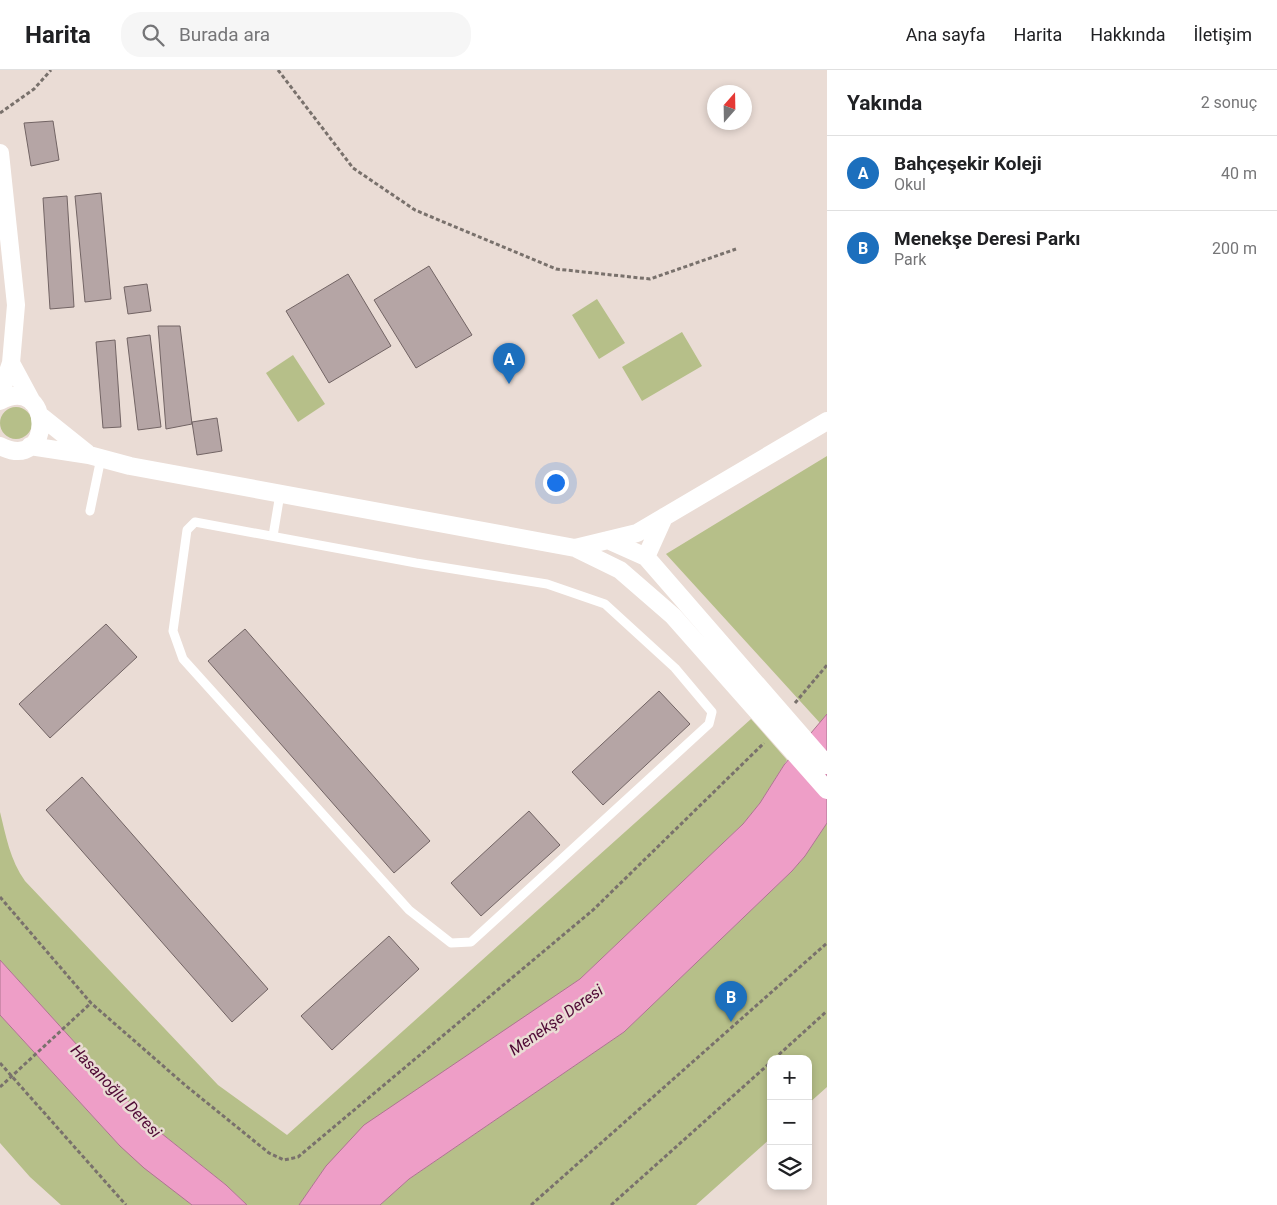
<!DOCTYPE html>
<html lang="tr">
<meta charset="utf-8">
<style>
:root{--surface:#fff;--page:#f6f6f6;--text:#202124;--muted:#757577;--line:#e0e0e0;--accent:#1c6fbd}
body{margin:0;font-family:Roboto,sans-serif;background:var(--page);color:var(--text)}
.controls{position:absolute;right:15px;bottom:15px;display:grid;overflow:hidden;border-radius:10px;box-shadow:0 2px 8px #0003}
.controls button{width:45px;height:45px;display:grid;place-items:center;padding:0;border:0;border-bottom:1px solid var(--line);background:var(--surface);color:var(--text);font:25px sans-serif}
.compass{position:absolute;left:707px;top:15px;width:45px;height:45px;border-radius:50%;background:var(--surface);box-shadow:0 2px 8px #0003;rotate:20deg}
.you{position:absolute;left:555px;top:412px;width:18px;height:18px;margin:-12px;border:4px solid #fff;border-radius:50%;background:#1a73e8;box-shadow:0 0 0 8px #1a73e833}
.badge{display:grid;place-items:center;width:32px;height:32px;border-radius:50%;background:var(--accent);color:#fff;font-size:16px;font-weight:700}
.pin{position:absolute;translate:-50% -41px;filter:drop-shadow(0 1px 2px #0008)}
.pin::after{content:'';position:absolute;top:26px;width:18px;height:15px;background:inherit;clip-path:polygon(0 0,100% 0,50% 100%)}
.list{margin:0;padding:0;list-style:none}
h2{display:flex;justify-content:space-between;align-items:center;height:65px;margin:0;padding:0 20px;font-size:21px}
h2 small{font-size:16px;font-weight:400;color:var(--muted)}
.list li{display:grid;grid-template-columns:32px 1fr auto;gap:15px;align-items:center;box-sizing:border-box;height:75px;padding:0 20px;border-top:1px solid var(--line)}
.list b{display:block;font-size:19px;white-space:nowrap}
.list p{margin:0;font-size:16px;white-space:nowrap;color:var(--muted)}
.list em{font-size:16px;font-style:normal;color:var(--muted)}
.icon{flex:none;width:28px;height:28px;fill:none;stroke:currentColor;stroke-width:2;stroke-linecap:round;stroke-linejoin:round}
.map{position:relative;flex:none;width:827px;height:1135px;overflow:hidden}
header{display:flex;align-items:center;gap:30px;box-sizing:border-box;height:70px;padding:0 25px;background:var(--surface);border-bottom:1px solid var(--line)}
header strong{font-size:24px}
nav{display:flex;gap:28px;margin-inline-start:auto;font-size:18px}
.search{width:350px;height:45px;background:var(--page);display:flex;align-items:center;gap:12px;box-sizing:border-box;padding:0 18px;border-radius:20px;color:var(--muted);font-size:19px}
main{display:flex}
aside{flex:1;background:var(--surface)}
.map>svg:first-child{display:block}
.green{fill:#b6bf89}
.water{fill:#ee9ec7;stroke:#ad7490}
.building{fill:#b5a5a5;stroke:#726464}
.lines{fill:none;stroke-linecap:round;stroke-linejoin:round}
.path{stroke:#79716c;stroke-width:3;stroke-dasharray:4 2.5;stroke-linecap:butt}
.lane{stroke:#fff;stroke-width:9}
.street{stroke:#fff;stroke-width:18}
.labels{text-anchor:middle;dominant-baseline:central;stroke-width:5;stroke-linejoin:round;paint-order:stroke}
.water-label{font-size:16px;font-style:italic;fill:#4f0935;stroke:#eadcd5}
</style>
<header>
<strong>Harita</strong>
<div class="search"><svg class="icon" aria-label="search" viewBox="0 0 24 24"><circle cx="10" cy="10" r="6"/><path d="M15 15l6 6"/></svg>Burada ara</div>
<nav><a>Ana sayfa</a><a>Harita</a><a>Hakkında</a><a>İletişim</a></nav>
</header>
<main>
<div class="map">
<svg width="827" height="1135" viewBox="0 0 827 1135">
<rect width="100%" height="100%" fill="#eadcd5"/>
<path class="green" d="M597,229l28,44 -26,16 -27,-44z
M682,262l20,34 -60,35 -20,-34z
M293,285l32,49 -27,18 -32,-49z
M0 353a16 16 0 1 1 32 0a16 16 0 1 1-32 0Z
M827,386v258l-7,9 -154,-169z
M751,649l36,41 -27,43 -17,21 -163,155 -254,187 -27,39h-52l-21,-20 -80,-64 -146,-161v-148c6,24 10,48 25,69l193,204 69,50z
M827,753v264l-19,17v-45h-37v79l-75,67h-316l29,-26 215,-147 168,-161 13,-15z
M0,945l120,131 72,59h-131l-31,-28 -30,-34z"/>
<path class="water" d="M827,644v109l-22,33 -13,15 -168,161 -215,147 -29,26h-81l27,-39 38,-41 216,-146 163,-155 17,-21 24,-38z
M0,890l146,161 80,64 21,20h-55l-48,-37 -24,-22 -120,-131z"/>
<path class="building" d="M53,51l6,39 -28,6 -7,-43z
M101,123l10,106 -26,3 -10,-106z
M67,126l7,111 -24,2 -7,-111z
M429,196l43,69 -56,33 -42,-68z
M348,204l43,72 -62,37 -43,-72z
M147,214l4,27 -23,3 -4,-27z
M158,256h22l12,98 -26,5z
M150,265l11,92 -23,3 -11,-92z
M115,270l6,87 -18,1 -7,-86z
M217,348l5,33 -25,4 -5,-33z
M106,554l31,33 -87,81 -31,-34z
M245,559l185,212 -36,32 -186,-212z
M659,621l31,33 -87,81 -31,-33z
M82,707l186,212 -36,33 -186,-212z
M529,741l31,34 -79,71 -30,-33z
M389,866l30,33 -87,81 -31,-34z"/>
<g class="lines">
<path class="path" d="M278,0l75,98 62,42 141,59 94,10 86,-30
M0,43l34,-24 17,-19
M795,633l32,-38
M0,827l91,106 94,82 84,68 15,7 14,-3 295,-247 171,-167
M774,989l53,-48
M0,993l126,142
M0,1017l91,-84
M531,1135l296,-262
M611,1135l160,-143"/>
<path class="lane" d="M90,441l11,-53
M195,452l221,41 131,21 58,20 70,64 37,44 -3,12 -238,218 -20,1 -42,-33 -226,-251 -10,-28 14,-101z
M273,466l7,-42"/>
<path class="street" d="M0,83l16,152 -5,58 -11,32
M11,293l21,39
M0,331c52,-29 56,73 0,45
M42,347l45,36
M30,376l59,9 41,11 445,82 62,-15 190,-112
M664,447l-18,40 181,208
M608,470l38,17
M575,478l45,22 53,46 154,174"/>
</g>
<g class="labels">
<g class="water-label">
<text transform="translate(556 950) rotate(-35)">Menekşe Deresi</text>
<text transform="translate(116 1021) rotate(46)">Hasanoğlu Deresi</text>
</g>
</g>
</svg>
<div class="controls">
<button>+</button>
<button>−</button>
<button><svg class="icon" aria-label="layers" viewBox="0 0 24 24"><path d="M12 4l9 5-9 5-9-5zM3 14l9 5 9-5"/></svg></button>
</div>
<svg class="compass" viewBox="-18 -18 36 36"><path d="M0-13l5 13h-10z" fill="#e53935"/><path d="M0 13l5-13h-10z" fill="#757577"/></svg>
<div class="you"></div>
<div class="pin badge" style="left:509px;top:314px">A</div>
<div class="pin badge" style="left:731px;top:952px">B</div>
</div>
<aside>
<h2>Yakında<small>2 sonuç</small></h2>
<ul class="list">
<li><span class="badge">A</span><div><b>Bahçeşekir Koleji</b><p>Okul</p></div><em>40 m</em></li>
<li><span class="badge">B</span><div><b>Menekşe Deresi Parkı</b><p>Park</p></div><em>200 m</em></li>
</ul>
</aside>
</main>
